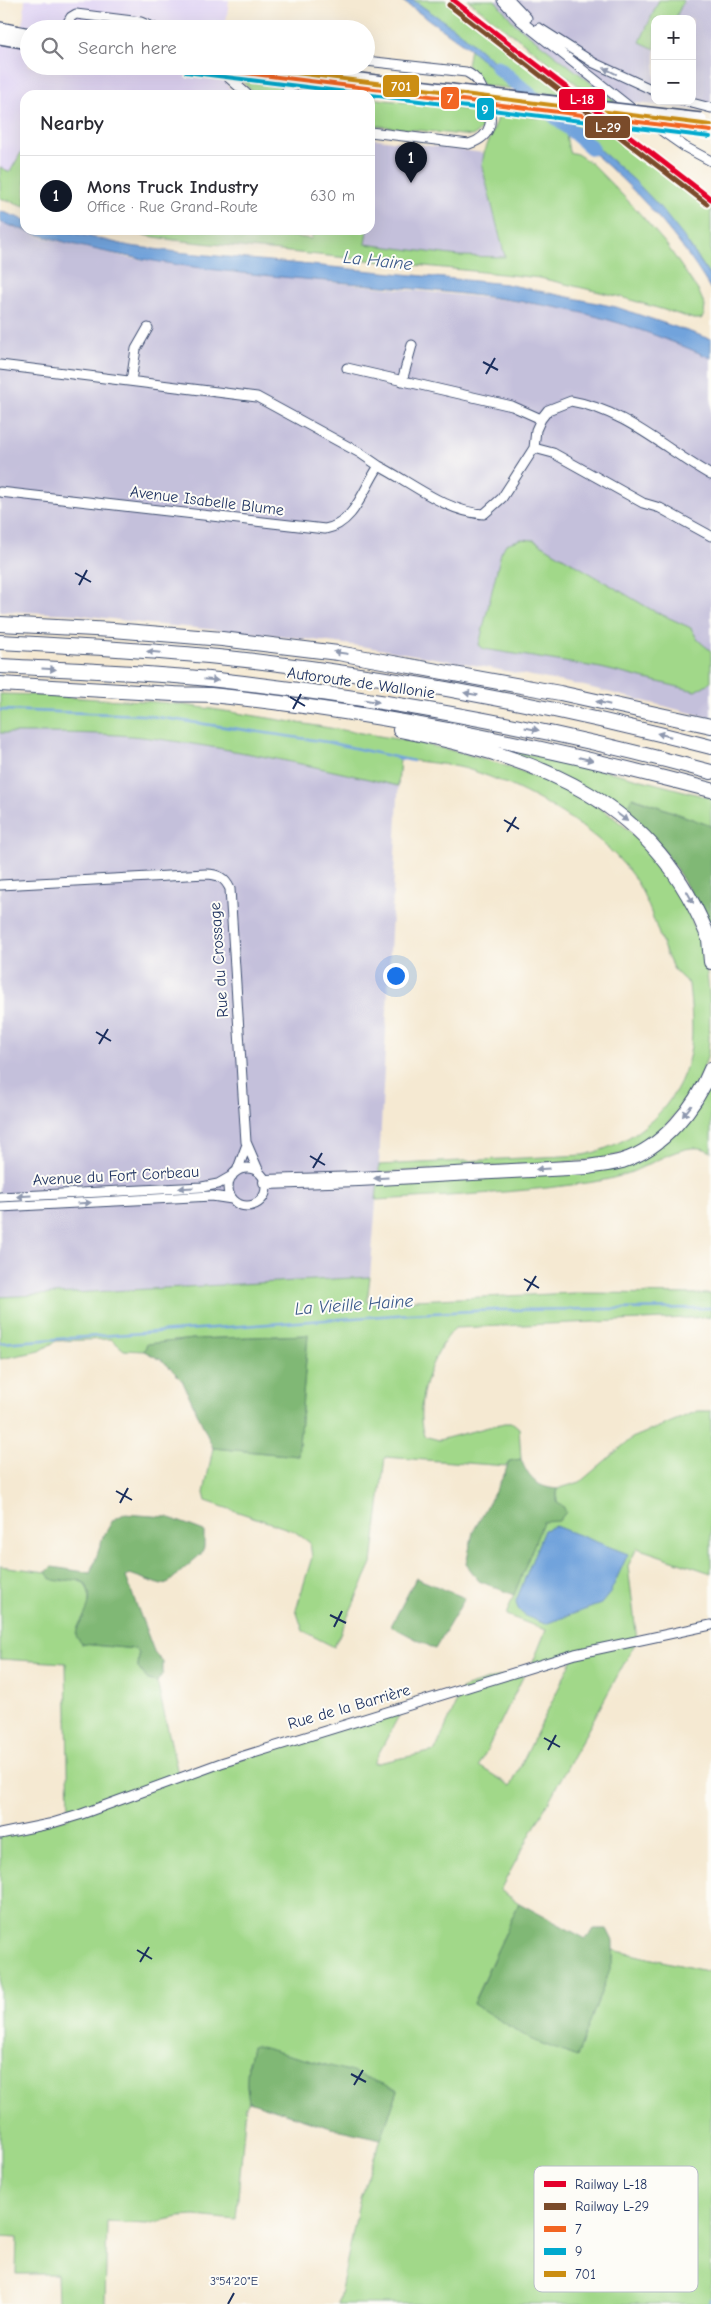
<!DOCTYPE html>
<meta charset="utf-8">
<style>
:root{--surface:#fff;--page:#f7f7f7;--text:#2b2b33;--muted:#7c7c81;--line:#e1e1e2;--accent:#111827}
body{margin:0;font-family:"Comic Neue",sans-serif;background:var(--page);color:var(--text)}
.controls{position:absolute;right:15px;top:15px;display:grid;overflow:hidden;border-radius:10px;box-shadow:0 5px 20px #0002}
.controls button{width:45px;height:45px;display:grid;place-items:center;padding:0;border:0;border-bottom:1px solid var(--line);background:var(--surface);color:var(--text);font:25px sans-serif}
.you{position:absolute;left:395px;top:975px;width:18px;height:18px;margin:-12px;border:4px solid #fff;border-radius:50%;background:#1a73e8;box-shadow:0 0 0 8px #1a73e833}
.badge{display:grid;place-items:center;width:32px;height:32px;border-radius:50%;background:var(--accent);color:#fff;font-size:16px;font-weight:700}
.pin{position:absolute;translate:-50% -41px;filter:drop-shadow(0 1px 2px #0008)}
.pin::after{content:'';position:absolute;top:26px;width:18px;height:15px;background:inherit;clip-path:polygon(0 0,100% 0,50% 100%)}
.list{margin:0;padding:0;list-style:none}
h2{display:flex;justify-content:space-between;align-items:center;height:65px;margin:0;padding:0 20px;font-size:21px}
h2 small{font-size:16px;font-weight:400;color:var(--muted)}
.list li{display:grid;grid-template-columns:32px 1fr auto;gap:15px;align-items:center;box-sizing:border-box;height:80px;padding:0 20px;border-top:1px solid var(--line)}
.list b{display:block;font-size:19px;white-space:nowrap}
.list p{margin:0;font-size:16px;white-space:nowrap;color:var(--muted)}
.list em{font-size:16px;font-style:normal;color:var(--muted)}
.icon{flex:none;width:28px;height:28px;fill:none;stroke:currentColor;stroke-width:2;stroke-linecap:round;stroke-linejoin:round}
.map{position:relative;flex:none;width:711px;height:2304px;overflow:hidden}
.search{position:absolute;background:var(--surface);box-shadow:0 5px 20px #0002;left:20px;top:20px;width:355px;height:55px;display:flex;align-items:center;gap:12px;box-sizing:border-box;padding:0 18px;border-radius:28px;color:var(--muted);font-size:19px}
.panel{position:absolute;background:var(--surface);box-shadow:0 5px 20px #0002;left:20px;top:90px;width:355px;height:145px;border-radius:15px}
.map>svg:first-child{display:block}
.built{fill:#e0d4f4}
.industrial{fill:#c4c0db;fill-rule:evenodd}
.green{fill:#a1d889;stroke:#5e8474}
.forest{fill:#80b875;stroke:#4e746a}
.water{fill:#71a3dc;stroke:#46699d}
.lines{fill:none;stroke-linecap:round;stroke-linejoin:round}
.stream{stroke:#71a3dc;stroke-width:2.5}
.river{stroke:#71a3dc;stroke-width:15}
.minor-casing{stroke:#3c4b6f;stroke-width:11}
.major-casing{stroke:#3c4b6f;stroke-width:14}
.highway-casing{stroke:#3c4b6f;stroke-width:16}
.minor{stroke:#fff;stroke-width:9}
.major{stroke:#fff;stroke-width:11}
.highway{stroke:#fff;stroke-width:14}
.major-bridge-casing{stroke:#3c4b6f;stroke-width:14;stroke-linecap:butt}
.major-bridge{stroke:#fff;stroke-width:11}
.bus-1-casing{stroke:#fdfcf7;stroke-width:8}
.bus-2-casing{stroke:#fdfcf7;stroke-width:8}
.bus-3-casing{stroke:#fdfcf7;stroke-width:8}
.bus-1{stroke:#f26522;stroke-width:4}
.bus-2{stroke:#00a9ce;stroke-width:4}
.bus-3{stroke:#cb8e13;stroke-width:4}
.rail-1-casing{stroke:#fdfcf7;stroke-width:9}
.rail-2-casing{stroke:#fdfcf7;stroke-width:9}
.rail-1{stroke:#e4002b;stroke-width:5}
.rail-2{stroke:#7a4b2a;stroke-width:5}
.oneway{fill:#8d97ae}
.ticks{fill:none;stroke:#1b2f5e;stroke-width:2}
.labels{text-anchor:middle;dominant-baseline:central;stroke-width:4;stroke-linejoin:round;paint-order:stroke}
.street-label{font-size:16px;fill:#1b2f5e;stroke:#fdfcf7}
.water-label{font-size:18px;font-style:italic;fill:#39588a;stroke:#fdfcf7}
.key{fill:#fdfcf7;stroke:#b9bec9;stroke-width:1}
.key-label{font-size:14px;fill:#1b2f5e}
.ticks-label{font-size:12px;text-anchor:middle;fill:#1b2f5e;stroke:#fdfcf7;stroke-width:4;stroke-linejoin:round;paint-order:stroke}
.line-badge{stroke:#fdfcf7;stroke-width:2}
.badge-label{font-size:14px;text-anchor:middle;font-weight:bold;fill:#fff}
</style>
<div class="map">
<svg width="711" height="2304" viewBox="0 0 711 2304">
<rect width="100%" height="100%" fill="#fdfcf7"/>
<filter id="ink" filterUnits="userSpaceOnUse"><feTurbulence type="fractalNoise" baseFrequency=".02" numOctaves="2"/><feDisplacementMap in="SourceGraphic" scale="10" xChannelSelector="R" yChannelSelector="G"/><feConvolveMatrix kernelMatrix="1 2 1 2 8 2 1 2 1" color-interpolation-filters="sRGB"/></filter>
<filter id="wash" filterUnits="userSpaceOnUse"><feTurbulence type="fractalNoise" baseFrequency=".0096" numOctaves="4" result="noise"/><feDisplacementMap in="SourceGraphic" scale="20" xChannelSelector="R" yChannelSelector="G"/><feGaussianBlur stdDeviation="1.12" result="paint"/><feColorMatrix in="noise" values="0 0 0 0 0 0 0 0 0 0 0 0 0 0 0 0 0 1.4 0 .05"/><feComposite in="paint" operator="in"/></filter>
<g filter="url(#wash)">
<rect width="100%" height="100%" fill="#f5e9d2"/>
<path class="built" d="M25,0h204l-4,29h-196l-7,4z
M0,38l29,5v23h104l92,14 8,15h-208v56l-2,-1 -13,23 -10,-6z"/>
<path class="industrial" d="M468,0h243v111l-115,-12zM655,19h37v82h-37z
M370,138l114,15 -2,13 24,91 -47,-1 -94,-12 2,-14h3z
M0,222l41,15 88,21 113,15 263,27 56,8 50,12 50,17 50,21v360l-127,-32 -115,-22 -102,-17 -92,-12 -126,-11 -73,-10 -76,-3z
M0,694l181,10 219,54 -21,407 -9,112 -370,20z"/>
<path class="green" d="M401,0h44l128,97 -90,-12 -16,-20 3,-17z
M468,0h27l20,24 101,78 -20,-3z
M659,0h25l-9,19h-20v30l-15,-7z
M243,80l39,6 -5,9h-22l-12,-13z
M370,98l115,14c2,12 -3,19 -13,24l-102,-11z
M500,113l55,7 11,14 3,18 8,2 14,9 44,45 31,36 33,48 6,14 -1,9 -3,4h-7l-73,-22 -81,-19 -366,-38 -63,-10h143l57,9 3,-9h53l-2,14 94,12 46,1 -23,-91 2,-13z
M565,121l43,5 103,80v71c-41,-64 -87,-109 -146,-156z
M23,149l2,2v55l-25,-8v-31l10,5z
M521,539l13,1 118,70 39,18 7,12 13,11v31l-16,9 -94,-23 -117,-19 -5,-4 22,-92 5,-9z
M0,694c32,0 65,3 97,5 29,1 58,2 87,6 44,6 89,14 133,21 82,13 154,23 231,56 23,10 47,21 66,36 40,30 73,81 87,128 10,34 10,72 7,107 -8,36 -44,84 -79,98 -15,6 -31,8 -47,10l-203,12v-8l205,-10c52,-12 95,-48 106,-102 4,-23 1,-46 -1,-69 -5,-5 -12,-10 -16,-16 -14,-27 -20,-58 -35,-84 -31,-52 -114,-98 -171,-115 -21,-6 -45,-6 -67,-11l-2,28c-79,-19 -158,-36 -239,-47 -52,-7 -106,-6 -159,-6z
M469,740l150,34 92,24v28l-78,-29 -6,17z
M711,1080v72c-22,-15 -61,14 -82,21 -26,10 -54,11 -82,15 -57,6 -113,9 -171,12l2,-19 223,-11 45,-17z
M370,1277l-3,25 208,-9 136,1v23l-256,11c-23,25 -42,75 -31,108l15,4 65,-17h9l6,5 2,31 -12,2 -2,5 -122,-9 -13,106 -38,84 -31,-16 -7,-21 16,-53 -2,-14 -16,-12 -88,-30 -2,-8 9,-45 85,8 10,-121 -114,4 -47,5 -3,7 -20,-1 -13,-11 -55,2 -16,10 -40,8v-62z
M698,1411h13v162l-74,-25 -9,18 9,74 -137,250 19,13 -46,100 140,-42v-11l98,22v332h-373l22,-106 38,-108 -150,-30 -1,25 2,16 -3,5 -10,114 -41,-4 -16,1 -32,7 -40,-2 -2,82h-47l-1,-30h-41l1,-36 -17,-1v-403l69,-16 -3,-155 -66,-4v-93l46,6 5,7h23l10,4 5,9v18l-6,8 -1,26 54,5 3,5 -1,13 10,13 9,2 22,96 224,-70 -30,56 62,-13 28,-63 60,-19v8l-44,89 32,20 64,-132 -44,13 15,-37 -40,-15 37,-94 14,-18v-14l23,-7 52,-44z"/>
<path class="forest" d="M632,797l79,29v96l-6,-3c-22,-39 -41,-78 -78,-105z
M308,1335l-10,121 -85,-8 -31,-68 -19,-19 -19,-10 3,-7 47,-5z
M521,1459c7,19 15,28 36,30v14l6,3 3,6 -7,9 -16,1 -29,73 -35,-14 -13,-17 7,-32 32,-59 4,-12z
M124,1514l43,3 37,14v16l-3,7 -32,28 -8,3 -31,-11 -4,3 29,77 8,8v11l-6,9 -9,-2 -10,-13 1,-13 -3,-5 -54,-5 -6,-8c1,-17 16,-23 13,-43 -4,-22 -25,-9 -35,-13 -4,-1 -6,-5 -8,-8l6,-5 39,6 12,-36 10,-17z
M416,1578l49,20 -30,51 -44,-23z
M519,1903l67,36 8,-10h13l6,12v20l-36,96 -45,-17 -59,-36z
M256,2046l96,26 46,18 -17,49 -50,-11 -82,-27c-4,-18 -2,-36 3,-54z"/>
<path class="water" d="M401,0h12l48,33 55,47 -12,-1 -34,-30z
M571,134l12,1 52,46 23,24 25,31 28,41v13c-37,-62 -85,-111 -140,-156z
M0,211l25,9v10h36l69,16 47,6 329,32 110,23 95,32v19c-48,-21 -99,-40 -151,-50 -186,-34 -380,-21 -560,-86z
M555,1526l73,28 -18,39 -9,11 -56,20c-13,-6 -28,-8 -29,-23l28,-71z"/>
<g class="lines">
<path class="stream" d="M0,710l143,5 184,27 86,19
M0,1343l410,-29 85,-4 216,-2
M709,2304l2,-6"/>
<path class="river" d="M497,67l95,81"/>
</g>
</g>
<g filter="url(#ink)">
<g class="lines">
<g class="minor-casing">
<path id="minor" d="M502,0l19,21 115,91
M510,0l17,18
M539,28l55,35 61,28
M64,29l7,-12 5,-3 65,8 16,7
M366,61l100,11c11,5 15,13 19,24 9,22 9,40 -16,48l-99,-12
M221,71l27,24
M283,95l9,-8 17,-4
M684,101l27,7
M652,124l33,23 26,14
M0,365l257,32 103,56 19,13
M347,368l165,38 29,13
M131,381l5,-32 12,-21
M402,381l10,-36
M534,448l19,5 90,50 17,5 51,28
M0,492l325,37c30,-5 39,-42 54,-63 33,17 67,46 105,48l18,-16 32,-50 2,-18 5,-11 7,-9 23,-9c54,9 95,49 140,74
M0,885l206,-11c12,0 19,4 24,15l16,253 13,30
M228 1187a19 19 0 1 1 38 0a19 19 0 1 1-38 0Z
M237,1171l9,-24
M0,1197l202,-10 16,-3 14,-8
M0,1207l212,-11 20,3
M0,1834l49,-10 30,-9 142,-52 354,-109 136,-29"/>
</g>
<g class="major-casing">
<path id="major" d="M0,28l29,6
M0,38l29,5
M187,66l264,33
M252,66l199,24"/>
</g>
<g class="highway-casing">
<path id="highway" d="M0,624l113,6 109,9 116,14 222,40 151,33
M0,642c73,4 146,8 218,15 166,17 332,48 493,90
M0,666c73,4 146,6 218,14 166,19 332,48 493,92
M0,684c58,3 115,7 173,10 13,1 26,0 38,1 169,17 336,52 500,95
M400,730c142,29 256,69 311,214
M709,939l2,23
M266,1182l93,-3 229,-12c11,-2 23,-3 34,-6 41,-13 74,-54 89,-92"/>
</g>
<use href="#minor" class="minor"/>
<use href="#major" class="major"/>
<use href="#highway" class="highway"/>
<g class="major-bridge-casing">
<path id="major-bridge" d="M451,90l250,29
M451,99l251,31"/>
</g>
<use href="#major-bridge" class="major-bridge"/>
<g class="bus-1-casing">
<path id="bus-1" d="M189,66l522,65"/>
</g>
<g class="bus-2-casing">
<path id="bus-2" d="M186,72l524,65"/>
</g>
<g class="bus-3-casing">
<path id="bus-3" d="M240,66l471,59"/>
</g>
<use href="#bus-1" class="bus-1"/>
<use href="#bus-2" class="bus-2"/>
<use href="#bus-3" class="bus-3"/>
<g class="rail-1-casing">
<path id="rail-1" d="M453,0l258,199"/>
</g>
<g class="rail-2-casing">
<path id="rail-2" d="M449,5l258,199"/>
</g>
<use href="#rail-1" class="rail-1"/>
<use href="#rail-2" class="rail-2"/>
</g>
<defs><path id="oneway-solid" d="M-6-.8H1V-3.2L6.5 0L1 3.2V.8H-6Z" transform="scale(1.25)"/></defs>
<g class="oneway">
<use href="#oneway-solid" transform="translate(610 71) rotate(-154)"/>
<use href="#oneway-solid" transform="translate(154 652) rotate(-175)"/>
<use href="#oneway-solid" transform="translate(341 653) rotate(-172)"/>
<use href="#oneway-solid" transform="translate(49 669) rotate(3)"/>
<use href="#oneway-solid" transform="translate(211 680) rotate(5)"/>
<use href="#oneway-solid" transform="translate(471 694) rotate(-170)"/>
<use href="#oneway-solid" transform="translate(372 701) rotate(9)"/>
<use href="#oneway-solid" transform="translate(603 703) rotate(-167)"/>
<use href="#oneway-solid" transform="translate(532 729) rotate(11)"/>
<use href="#oneway-solid" transform="translate(664 735) rotate(-166)"/>
<use href="#oneway-solid" transform="translate(586 759) rotate(13)"/>
<use href="#oneway-solid" transform="translate(622 817) rotate(37)"/>
<use href="#oneway-solid" transform="translate(690 897) rotate(61)"/>
<use href="#oneway-solid" transform="translate(687 1111) rotate(129)"/>
<use href="#oneway-solid" transform="translate(543 1169) rotate(177)"/>
<use href="#oneway-solid" transform="translate(381 1178) rotate(177)"/>
<use href="#oneway-solid" transform="translate(186 1188) rotate(177)"/>
<use href="#oneway-solid" transform="translate(24 1196) rotate(177)"/>
<use href="#oneway-solid" transform="translate(84 1203) rotate(-3)"/>
</g>
</g>
<path class="ticks" d="M483,362l15,8M486,374l9,-16M75,573l16,9M79,585l8,-15M290,697l15,9M293,709l8,-15M504,820l15,9M507,832l9,-15M96,1032l15,9M99,1044l9,-15M310,1156l15,9M313,1168l9,-15M524,1279l15,9M527,1291l9,-15M116,1491l16,9M120,1503l8,-15M330,1615l16,8M334,1627l8,-16M544,1738l16,9M548,1750l8,-15M137,1950l15,9M140,1962l9,-15M351,2074l15,8M354,2085l9,-15M228,2304l6,-11"/>
<g class="labels">
<g class="street-label">
<text transform="translate(207 501) rotate(7)">Avenue Isabelle Blume</text>
<text transform="translate(361 683) rotate(8)">Autoroute de Wallonie</text>
<text transform="translate(219 960) rotate(-94)">Rue du Crossage</text>
<text transform="translate(116 1176) rotate(-3)">Avenue du Fort Corbeau</text>
<text transform="translate(349 1707) rotate(-16)">Rue de la Barrière</text>
</g>
<g class="water-label">
<text transform="translate(378 261) rotate(6)">La Haine</text>
<text transform="translate(354 1305) rotate(-4)">La Vieille Haine</text>
</g>
</g>
<rect x="534" y="2166" width="164" height="126" rx="8" class="key"/>
<rect x="544" y="2181" width="22" height="6" fill="#e4002b"/>
<rect x="544" y="2203" width="22" height="7" fill="#7a4b2a"/>
<rect x="544" y="2226" width="22" height="6" fill="#f26522"/>
<rect x="544" y="2248" width="22" height="7" fill="#00a9ce"/>
<rect x="544" y="2271" width="22" height="6" fill="#cb8e13"/>
<g class="key-label">
<text x="575" y="2189">Railway L-18</text>
<text x="575" y="2211">Railway L-29</text>
<text x="575" y="2234">7</text>
<text x="575" y="2256">9</text>
<text x="575" y="2279">701</text>
</g>
<g class="ticks-label">
<text x="234" y="2285">3°54'20"E</text>
</g>
<g class="line-badge">
<rect x="382" y="74" width="38" height="24" rx="5" fill="#cb8e13"/>
<rect x="440" y="86" width="20" height="24" rx="5" fill="#f26522"/>
<rect x="558" y="88" width="48" height="23" rx="5" fill="#e4002b"/>
<rect x="476" y="97" width="19" height="24" rx="5" fill="#00a9ce"/>
<rect x="584" y="115" width="47" height="24" rx="5" fill="#7a4b2a"/>
</g>
<g class="badge-label">
<text x="401" y="91">701</text>
<text x="450" y="103">7</text>
<text x="582" y="104">L-18</text>
<text x="485" y="114">9</text>
<text x="608" y="132">L-29</text>
</g>
</svg>
<div class="controls">
<button>+</button>
<button>−</button>
</div>
<div class="you"></div>
<div class="pin badge" style="left:411px;top:183px">1</div>
<div class="search"><svg class="icon" aria-label="search" viewBox="0 0 24 24"><circle cx="10" cy="10" r="6"/><path d="M15 15l6 6"/></svg>Search here</div>
<section class="panel">
<h2>Nearby<small></small></h2>
<ul class="list">
<li><span class="badge">1</span><div><b>Mons Truck Industry</b><p>Office · Rue Grand-Route</p></div><em>630 m</em></li>
</ul>
</section>
</div>
